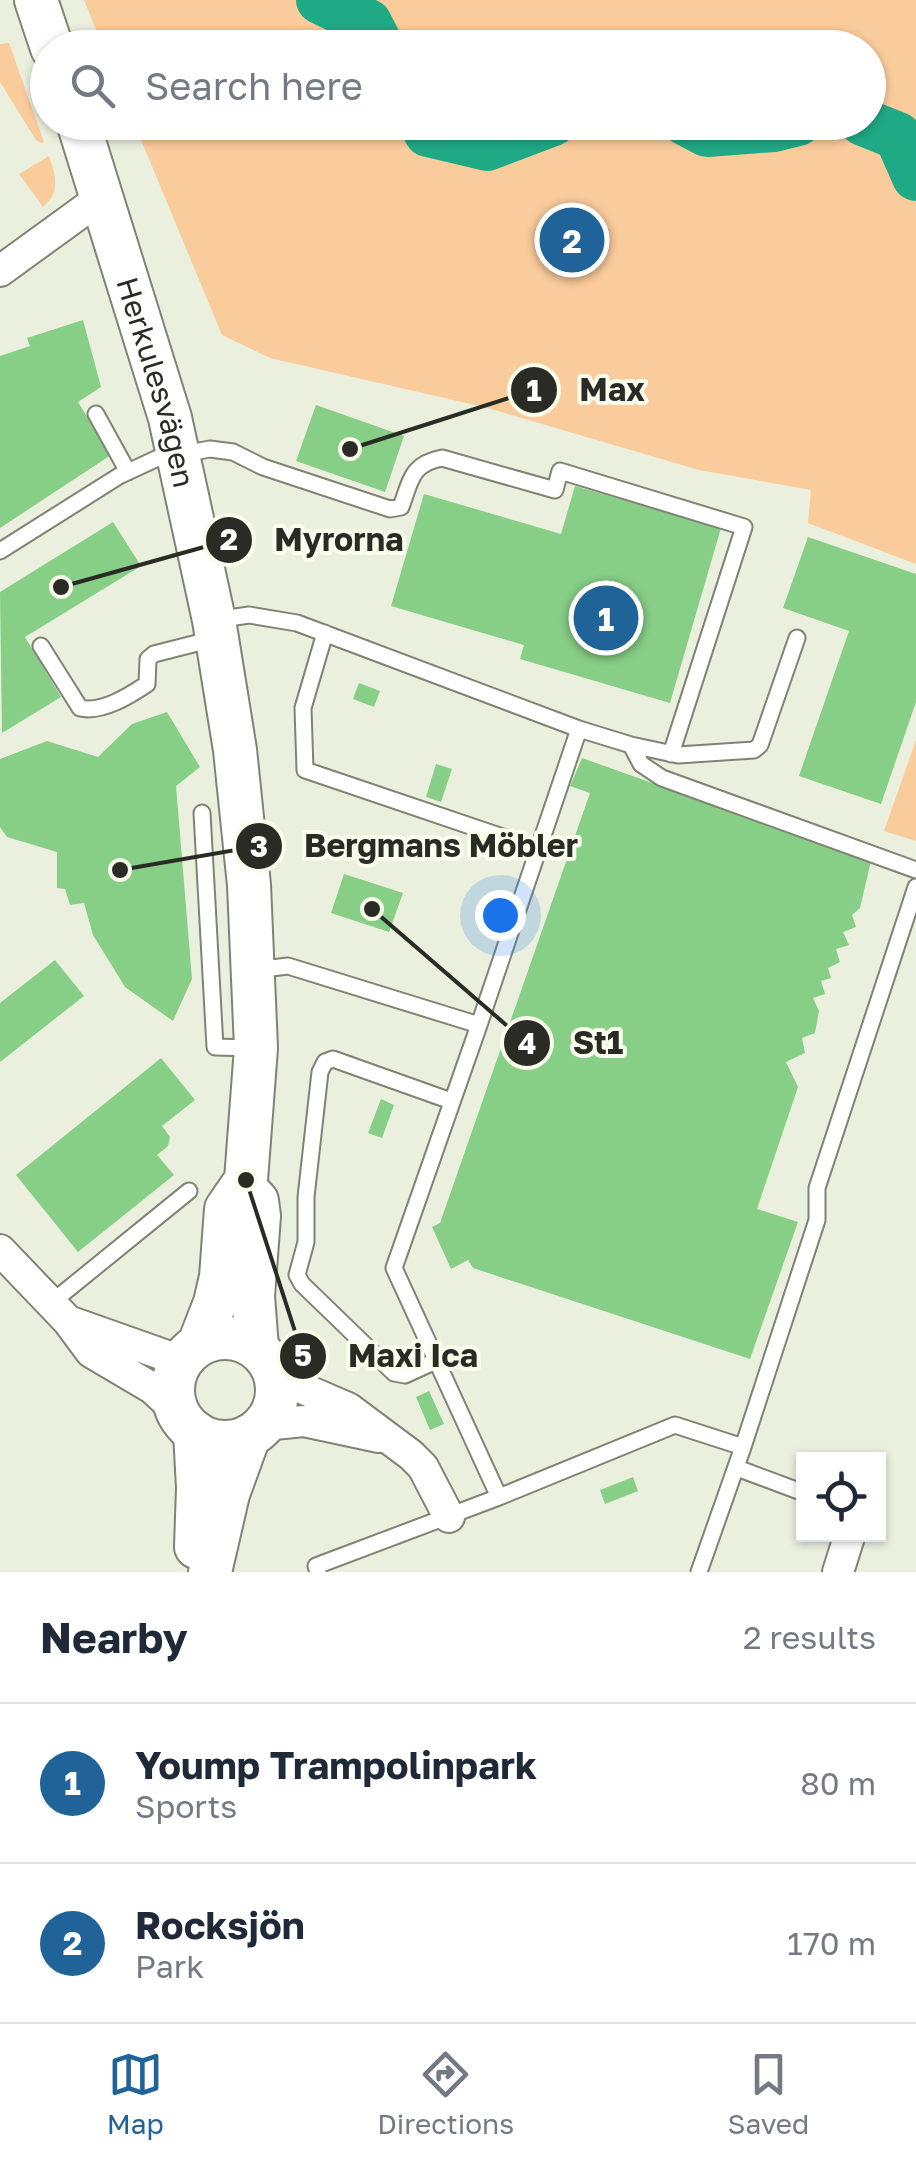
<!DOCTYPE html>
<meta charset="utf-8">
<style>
:root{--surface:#fff;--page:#f6f6f7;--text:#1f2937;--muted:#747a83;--line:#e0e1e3;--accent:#206398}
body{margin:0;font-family:"Golos Text",sans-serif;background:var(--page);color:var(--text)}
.controls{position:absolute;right:30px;bottom:30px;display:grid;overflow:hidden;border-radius:0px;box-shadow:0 2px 8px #0004}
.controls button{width:90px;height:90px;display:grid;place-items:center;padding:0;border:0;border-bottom:2px solid var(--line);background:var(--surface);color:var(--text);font:50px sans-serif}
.you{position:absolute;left:500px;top:915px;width:35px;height:35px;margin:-25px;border:8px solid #fff;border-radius:50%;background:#1a73e8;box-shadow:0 0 0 15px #1a73e833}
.badge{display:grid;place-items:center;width:65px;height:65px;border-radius:50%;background:var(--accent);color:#fff;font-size:32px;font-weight:700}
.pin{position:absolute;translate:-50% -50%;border:5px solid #fff;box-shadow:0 2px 10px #0006}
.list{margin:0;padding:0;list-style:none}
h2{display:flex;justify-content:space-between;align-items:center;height:130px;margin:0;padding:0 40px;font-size:42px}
h2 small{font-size:32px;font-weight:400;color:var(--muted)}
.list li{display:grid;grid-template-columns:65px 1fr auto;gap:30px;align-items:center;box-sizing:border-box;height:160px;padding:0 40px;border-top:2px solid var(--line)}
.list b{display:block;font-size:38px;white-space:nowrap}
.list p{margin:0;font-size:32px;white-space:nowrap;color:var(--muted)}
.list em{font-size:32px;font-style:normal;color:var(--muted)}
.icon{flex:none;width:55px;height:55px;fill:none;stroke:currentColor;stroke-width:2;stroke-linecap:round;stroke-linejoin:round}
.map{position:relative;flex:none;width:916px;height:1572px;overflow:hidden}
.search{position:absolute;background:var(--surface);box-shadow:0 2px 8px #0004;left:30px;right:30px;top:30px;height:110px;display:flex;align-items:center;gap:25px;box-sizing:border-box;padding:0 35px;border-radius:55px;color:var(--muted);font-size:38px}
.sheet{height:450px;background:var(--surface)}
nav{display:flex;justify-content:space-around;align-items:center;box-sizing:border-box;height:140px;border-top:2px solid var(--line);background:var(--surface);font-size:28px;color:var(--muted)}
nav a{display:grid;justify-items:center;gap:5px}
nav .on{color:var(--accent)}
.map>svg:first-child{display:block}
.green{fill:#facb9b}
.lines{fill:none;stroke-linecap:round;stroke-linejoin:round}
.river{stroke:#20a985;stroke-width:48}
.building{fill:#87ce86}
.lane-casing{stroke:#7f8373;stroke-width:19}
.street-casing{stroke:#7f8373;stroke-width:34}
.secondary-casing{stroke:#7f8373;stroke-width:46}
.lane{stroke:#fff;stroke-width:15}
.street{stroke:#fff;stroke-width:30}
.secondary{stroke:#fff;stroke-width:42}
.labels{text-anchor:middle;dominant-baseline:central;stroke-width:8;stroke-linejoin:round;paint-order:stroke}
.street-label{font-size:30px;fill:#2a2b25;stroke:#f9fdec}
.leader{fill:none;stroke:#2a2b25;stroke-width:4}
.callout-dot{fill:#2a2b25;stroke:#f9fdec;stroke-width:4}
.mark-label{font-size:30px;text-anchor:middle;font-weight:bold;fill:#fff}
.callout-label{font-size:32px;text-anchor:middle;font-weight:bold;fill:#2a2b25;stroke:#f9fdec;stroke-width:8;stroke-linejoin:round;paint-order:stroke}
</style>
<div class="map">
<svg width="916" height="1572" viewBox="0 0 916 1572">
<rect width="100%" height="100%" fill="#ebf0de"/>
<path class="green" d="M84,0h832v564l-108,-41 3,-33 -112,-20 -215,-63 -214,-49 -48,-23 -88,-212 734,-1v-74l-765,-1z
M9,43l35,99 -3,1 -5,-3 -36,-58v-38z
M49,156c7,20 12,36 -6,51l-24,-33z
M916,740v101l-32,-10z"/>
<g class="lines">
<path class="river" d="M320,0l48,23 13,25
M422,122l6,11 59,14 66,-25
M686,122l21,11 67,-5 24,-6
M863,122l35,14 18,41"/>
</g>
<path class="building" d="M83,320l18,67 -23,15 33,53 -111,73v-172l30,-10 -3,-8z
M316,405l88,31 -19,56 -89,-31z
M575,486l146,42 -51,175 -150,-44 4,-14 -133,-39 33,-112 137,40z
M113,522l28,44 -116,71 36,60 -59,36 -2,-141z
M808,537l108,37v128l-35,102 -82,-28 50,-145 -66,-23z
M359,683l21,8 -6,16 -21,-8z
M167,712l33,55 -24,19 16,193 -19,42 -48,-34 -32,-52 -9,-32 -14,2 -5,-16 -8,-1v-36l-50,-15 -7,-10v-68l47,-18 51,16 34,-33z
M582,758l289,103 -11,47 -8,7 4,12 -13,5 6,13 -13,4 4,13 -12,6 3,10 -10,3 4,13 -12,4 6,13 -4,22 -13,5 3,15 -19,9 12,25 -41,122 41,13 -48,137 -277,-91 -5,-8 -17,9 -19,-42 8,-4 150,-430 -20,-7z
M436,764l16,5 -11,33 -15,-5z
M344,874l59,19 -14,39 -58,-19z
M55,960l29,36 -84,66v-59z
M161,1058l34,42 -33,26 8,11 -2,9 -11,9 17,20 -96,77 -62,-77z
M381,1099l13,6 -12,33 -14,-5z
M429,1391l15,33 -14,6 -14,-33z
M633,1477l5,14 -33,13 -5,-14z"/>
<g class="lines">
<g class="lane-casing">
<path id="lane" d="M96,414l32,58
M182,454l28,-5 23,3 30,15 127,42 11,-2c10,-27 10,-43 41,-49l113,32 5,-19 184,56 -73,227
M0,551l119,-75 54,-25
M215,620l34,-5 48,8 282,106 -100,296 -191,-59 -33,4
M325,633l-22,75 2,62 233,79
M41,646l39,62c22,5 49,-12 67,-24l1,-25 6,-5 59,-15
M579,729l52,16 10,19 21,14 254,92
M631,745l47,10 76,-5 6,-5 37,-107
M202,813l13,234 37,1
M479,1025l-85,243 105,229
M51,1303l138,-112
M438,1360l-33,15 -11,-2 -92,-89 -5,-9 9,-33v-45l14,-125 5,-10 8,-3 118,42
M743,1447l74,-227v-32l99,-301
M737,1468l67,25
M318,1572l-2,-6 183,-69 176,-72 68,22 -44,125"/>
</g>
<g class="street-casing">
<path id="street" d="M0,271l102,-74
M0,1250l68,71 23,31 61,36 25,23
M68,1321l113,40
M276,1377l72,31 63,47 12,12 26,50
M264,1425l40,-4 75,16
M838,1572l12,-38"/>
</g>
<g class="secondary-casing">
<g id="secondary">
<path d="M36,0l16,48"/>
<path id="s1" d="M78,122l92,296 44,202 21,130 14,135 7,163 -10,132 -20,29 -5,68 -6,26 -16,41"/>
<path d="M244,1187l13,14 2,15 -6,80 4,52"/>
<circle cx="225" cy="1390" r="52"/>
<path d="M195,1432l3,56 -2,59"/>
<path d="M210,1572l18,-78 21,-58"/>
</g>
</g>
<use href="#lane" class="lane"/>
<use href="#street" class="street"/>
<use href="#secondary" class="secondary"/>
</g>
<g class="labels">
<g class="street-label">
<text stroke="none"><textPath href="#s1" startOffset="272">Herkulesvägen</textPath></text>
</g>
</g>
<path class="leader" d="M350 449L534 390M61 587L229 540M120 870L259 846M372 909L527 1043M246 1180L303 1356"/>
<g class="callout-dot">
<circle cx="350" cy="449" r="10"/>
<circle cx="61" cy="587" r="10"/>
<circle cx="120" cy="870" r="10"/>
<circle cx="372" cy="909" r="10"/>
<circle cx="246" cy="1180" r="10"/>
<circle cx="534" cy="390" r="25"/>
<circle cx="229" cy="540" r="25"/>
<circle cx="259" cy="846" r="25"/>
<circle cx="527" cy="1043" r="25"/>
<circle cx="303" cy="1356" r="25"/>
</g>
<g class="mark-label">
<text x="534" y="401">1</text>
<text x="229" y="550">2</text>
<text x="259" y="857">3</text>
<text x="527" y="1054">4</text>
<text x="303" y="1366">5</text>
</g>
<g class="callout-label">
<text x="612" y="401">Max</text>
<text x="339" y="551">Myrorna</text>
<text x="441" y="857">Bergmans Möbler</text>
<text x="598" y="1054">St1</text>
<text x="413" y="1367">Maxi Ica</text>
</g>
</svg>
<div class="controls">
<button><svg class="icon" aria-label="locate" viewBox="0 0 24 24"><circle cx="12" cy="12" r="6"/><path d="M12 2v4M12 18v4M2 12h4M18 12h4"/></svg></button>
</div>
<div class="you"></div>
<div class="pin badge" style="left:606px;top:618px">1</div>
<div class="pin badge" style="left:572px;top:240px">2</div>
<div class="search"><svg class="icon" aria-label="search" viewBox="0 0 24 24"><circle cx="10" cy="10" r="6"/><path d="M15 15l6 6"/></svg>Search here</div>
</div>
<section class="sheet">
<h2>Nearby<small>2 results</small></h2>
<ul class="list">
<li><span class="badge">1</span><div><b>Yoump Trampolinpark</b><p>Sports</p></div><em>80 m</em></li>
<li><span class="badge">2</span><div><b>Rocksjön</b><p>Park</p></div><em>170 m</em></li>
</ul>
</section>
<nav>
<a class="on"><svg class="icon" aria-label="map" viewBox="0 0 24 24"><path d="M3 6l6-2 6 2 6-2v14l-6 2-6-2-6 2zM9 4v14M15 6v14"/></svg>Map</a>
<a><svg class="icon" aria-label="directions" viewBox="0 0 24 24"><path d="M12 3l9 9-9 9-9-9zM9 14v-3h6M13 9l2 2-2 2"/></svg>Directions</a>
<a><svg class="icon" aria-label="saved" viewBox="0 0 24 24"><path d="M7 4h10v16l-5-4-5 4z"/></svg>Saved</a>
</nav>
